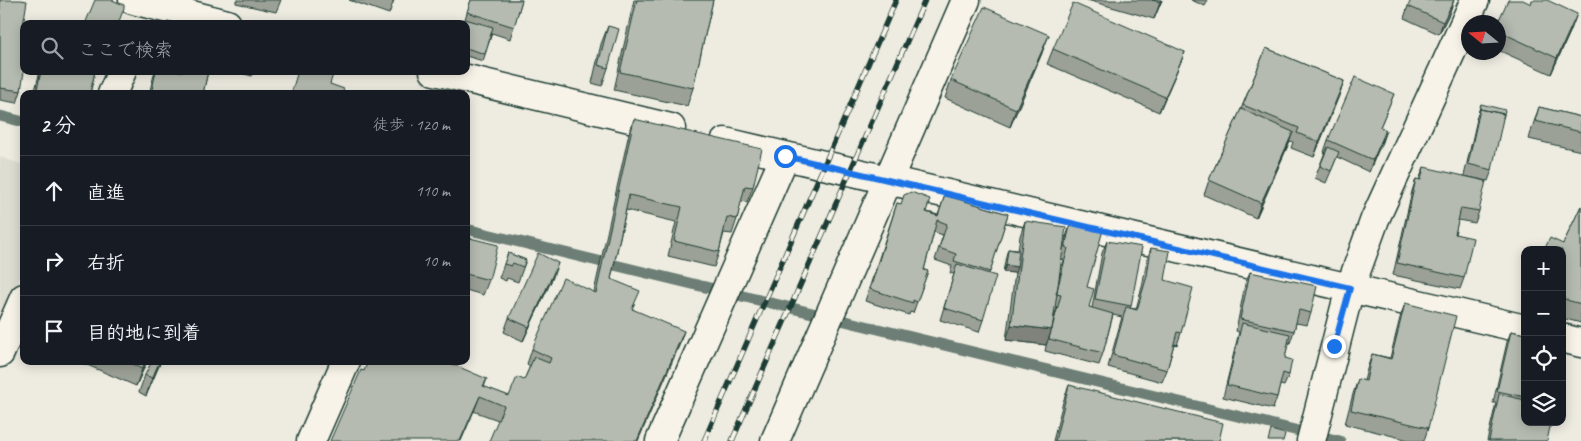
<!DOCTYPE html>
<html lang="ja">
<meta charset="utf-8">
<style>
:root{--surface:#171b24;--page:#20242c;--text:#f1f3f6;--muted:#9ea1a6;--line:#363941}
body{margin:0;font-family:Caveat,"Klee One",sans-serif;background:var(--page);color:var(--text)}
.controls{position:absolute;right:15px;bottom:15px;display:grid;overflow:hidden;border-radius:10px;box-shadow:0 2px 12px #0003}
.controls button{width:45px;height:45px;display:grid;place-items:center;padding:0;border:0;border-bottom:1px solid var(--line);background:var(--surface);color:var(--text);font:25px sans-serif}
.compass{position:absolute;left:1461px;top:15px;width:45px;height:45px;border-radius:50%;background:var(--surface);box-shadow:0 2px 12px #0003;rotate:288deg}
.stop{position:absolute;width:15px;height:15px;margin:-11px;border:4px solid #1a73e8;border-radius:50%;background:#fff}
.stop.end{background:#1a73e8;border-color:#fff;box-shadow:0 1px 5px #0008}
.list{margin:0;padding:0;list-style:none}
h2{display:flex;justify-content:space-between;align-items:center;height:65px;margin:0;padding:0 20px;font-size:21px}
h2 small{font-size:16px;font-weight:400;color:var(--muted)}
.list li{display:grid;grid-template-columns:32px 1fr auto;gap:15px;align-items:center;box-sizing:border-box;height:70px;padding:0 20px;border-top:1px solid var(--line)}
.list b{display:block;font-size:19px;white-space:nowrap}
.list em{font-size:16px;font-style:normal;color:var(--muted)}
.icon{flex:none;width:28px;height:28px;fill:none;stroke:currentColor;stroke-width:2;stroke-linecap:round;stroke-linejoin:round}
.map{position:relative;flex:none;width:1581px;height:441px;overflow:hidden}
.search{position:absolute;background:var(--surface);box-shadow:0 2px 12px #0003;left:20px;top:20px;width:450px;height:55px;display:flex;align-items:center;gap:12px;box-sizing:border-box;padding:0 18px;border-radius:10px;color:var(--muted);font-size:19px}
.panel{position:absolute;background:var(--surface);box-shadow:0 2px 12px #0003;left:20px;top:90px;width:450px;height:275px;border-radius:10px}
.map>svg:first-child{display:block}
.built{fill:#ddddd2}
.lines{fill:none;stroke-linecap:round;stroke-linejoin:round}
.stream{stroke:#6c7e74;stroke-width:11}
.minor-casing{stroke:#1f3d34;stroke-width:31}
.minor{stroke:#f7f3e8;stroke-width:28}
.rail-casing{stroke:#1f3d34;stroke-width:5.5}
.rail{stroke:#f7f3e8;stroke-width:4;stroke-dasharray:11;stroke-linecap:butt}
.wall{fill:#9ca197;stroke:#1f3d34;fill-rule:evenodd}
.shaded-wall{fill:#7f837b;stroke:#1f3d34}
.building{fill:#b5bbb0;stroke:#1f3d34}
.route{stroke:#1a73e8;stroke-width:6}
</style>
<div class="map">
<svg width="1581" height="441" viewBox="0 0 1581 441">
<rect width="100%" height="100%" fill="#eeece1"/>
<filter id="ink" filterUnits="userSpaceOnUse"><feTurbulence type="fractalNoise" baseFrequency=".02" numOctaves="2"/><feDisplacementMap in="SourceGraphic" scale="10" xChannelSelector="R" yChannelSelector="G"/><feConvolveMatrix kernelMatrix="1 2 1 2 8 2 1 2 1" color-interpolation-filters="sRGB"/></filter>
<g filter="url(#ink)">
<path class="built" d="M0,157l24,8v103l-24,55z"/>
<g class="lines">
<path class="stream" d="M0,116l24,6
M466,229l874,212"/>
<g class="minor-casing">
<path id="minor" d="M133,0l94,24
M434,71l237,57
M112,94l10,-23
M725,142l800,187
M1562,338l19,5
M0,353l24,-55
M311,441l35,-80
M660,441l125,-285
M775,441l191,-441
M1311,441l39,-153 25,-69 100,-219"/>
</g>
<use href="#minor" class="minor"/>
<g class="rail-casing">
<path id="rail" d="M704,441l192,-441
M732,441l193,-441"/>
</g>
<use href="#rail" class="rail"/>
</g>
<path class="wall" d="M0,0l23,26 -2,65 -4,12 -17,-3z
M236,0h45l-5,12 -40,-9z
M349,0h45l-5,14z
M471,0h51l-12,39 -18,-6 -9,28 -17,-5v-32l-1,-5z
M634,0h79l-20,88 -6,18 -73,-16z
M1087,0h75l-8,19z
M1191,0h17l-3,6z
M1408,6l42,6 -11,22 -35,-16z
M1498,22l73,8 -20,44 -53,-24z
M608,26v42l-6,18 -10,-3 9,-39z
M1266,48l78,33 -30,76 -23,-9 2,-6 -3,-1 -34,77 -52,-23 5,-15 32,-71z
M1053,49l132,3 -6,14 -20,46 -112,-48z
M1042,53l-32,74 -65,-29 6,-18z
M40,71h55l-5,23h-56z
M155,71h53l-5,23h-54z
M233,71h21l-2,5z
M1394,94l-14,33 6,3 -17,42 -32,-15 -11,26 -11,-5 10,-26h-1l4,-12z
M1481,104l11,66 -4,11 -24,-5 13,-57h-1z
M1539,107l42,10v34l-52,-12 4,-14z
M634,119l119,68 -6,15 -6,-1 -4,18 -5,15 -8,-1 -5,19 -5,15 -46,-11 8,-34 -50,-12 -15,69 22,30 46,37 -181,74 -134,-49 123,8 -3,8 25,9 15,-16 6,-14 -3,-2 5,-15 62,-57 35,-159z
M1424,167l55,44 -4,12 -17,-3 -3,14 9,44 -4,11 -67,-14 19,-84 4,-12 3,1z
M945,195l63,19 -19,60 -6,46 -4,12 -39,-12 14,-46 -4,-1 2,-7 -17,-6 8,-25 -9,-3 -10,38 4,1 -15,42 -3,-1 -1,3 -44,-14 32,-98 41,12z
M1581,206v117l-19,-5v-68l1,-6z
M1025,221l38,29 4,-16 4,-12 16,65 2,20 3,1 10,-55 5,-12 24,65 -1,2 6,1 6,-22 5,-27 4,-12 14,32 16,53 -4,12 -3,-1 -7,26 -5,12 -54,-15 14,-50 -9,-2 -10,38 -4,12 -54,-14 2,-9 -1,3 -40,-5 9,-67 -12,-1 3,-16 2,-7 10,1 2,-14zM1061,259l3,1 -6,22zM1055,306l2,1 -4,15z
M466,237l23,43 -6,15 -17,-5z
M508,253l18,7 -8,22 -11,-4 -1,3 -7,-3z
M1250,272l61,41 -4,12 -11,-2 -2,8 -4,12h-2l-3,15 4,17 -5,11 -4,-1 -3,12 -4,12 -50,-12 16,-65 -3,-1 9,-47z
M553,277l-30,64 -19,-9 5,-14z
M1405,303l23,125 -4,13h-11l-68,-17 8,-30 5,-15 6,2 3,-12 5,-15 18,4 10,-40z
M1511,331l14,3v88l22,19h-60l9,-38h-3l14,-61z
M78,361h69l-11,25z
M161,361l-15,35 -7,-4 6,-17z
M1069,385l150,56h-166l10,-39z"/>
<path class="shaded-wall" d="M1161,0h1l-8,19z
M1454,0l-4,12 -11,22 4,-12z
M1577,14l-6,16 -20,44 6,-16z
M1049,35l-7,18 -32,74 6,-18z
M1185,52l-6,14 -20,46 6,-15z
M1344,81l-5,15 -25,61 5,-15z
M1386,130l-4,12 -13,30 4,-12z
M1293,132l-6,15 -31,71 5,-15z
M558,263l-5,14 -30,64 6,-14z
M1006,265l11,2 -2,6 -12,-1z
M1011,325l41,5 -6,15 -40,-5z
M684,331l-5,15 -41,95h-1z
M146,361h1l-11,25 6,-17z
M160,361h1l-15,35 6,-18z
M480,396l-6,15 -13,30h-1z"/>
<path class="building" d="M0,0h21l6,1 -4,25 1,45 -3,20 -21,-3z
M95,0h17l12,5v3l-6,16h-33z
M471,0h51l-8,27 -47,-15z
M637,0h76l-20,88 -73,-16z
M1152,0h9l-1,2z
M1411,0h43l-11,22 -35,-16z
M1508,0h15l8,4 1,-4h15l30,14 -20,44 -59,-27v-9z
M1073,3l112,49 -20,45 -112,-48z
M984,7l65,28 -33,74 -65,-29z
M465,19l28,8 -8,27 -19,-6v-24h-3z
M168,21l11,3h-11z
M608,26l11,3 -11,39 -10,-3z
M1266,48l78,33 -25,61 -22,-9 2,-5 -56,-23z
M41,71h54l-5,23h-54z
M156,71h52l-5,23h-52z
M298,71h36l-4,13 14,5 -2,5h-51z
M1355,77l39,17 -14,33 6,3 -13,30 -45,-20z
M1481,104l24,6 -2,8 1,-4 -24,-5 -1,3z
M1539,107l42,10v15l-46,-11z
M1241,109l52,23 -32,71 -52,-23z
M1480,109l24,5 -12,56 -24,-6z
M634,119l128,30 -9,38 -8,-1 -8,33 -10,-2 -8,35 -45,-11 8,-34 -53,-12 -18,84 29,12 -8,18 52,22 -47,110h-148l15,-35 -24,-10 -20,45h-130l31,-71 3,1 4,-10h77l42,18 -4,7 26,10 8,-19 7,3 10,-23 15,6 2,-5 -19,-9 31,-71 33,15z
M1328,147l11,5 -8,19 -11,-5z
M1424,167l62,14 -7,30 -18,-3 -6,26 18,4 -9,40 -67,-15 19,-84 5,1z
M911,192l19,7 -4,13 12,4 7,-21 63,19 -18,58 -36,-11 2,-7 -17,-6 8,-24 -10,-4 -13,50 4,1 -11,31 -4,-2v3l-43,-14 27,-86 4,1 3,-9z
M1581,206v98l-11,-3 -8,-3v-48h-18l6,-12 13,6z
M1025,221l41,6 -14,103 -41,-5z
M1071,222l32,8 -16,57 7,2 -5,18 24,7 -10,39 -54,-14 12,-44 -5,-1 12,-46 -3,-1z
M466,237l32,8 -9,35 -23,-6z
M1107,241l35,6 -11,59 -36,-7z
M1151,248l19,3 -5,29 28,8 -12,45 -4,-1 -10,38 -54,-15 13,-48 11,3 10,-34z
M1008,249l11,2 -2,16 -11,-2z
M508,253l18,7 -3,7 -10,-4 -2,3 -7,-2z
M538,253l20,10 -29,64 -20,-9z
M957,264l39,12 -13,44 -39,-12z
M1250,272l67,14 -6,27 -12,-3 -5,21 -54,-12z
M1405,303l51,13 -28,112 -77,-18 7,-31 8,2 6,-27 19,5z
M1242,323l48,11 -5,24 7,2 -3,15 -6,-2 -6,24 -50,-12z
M1511,331l14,3v63l-28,-6z
M126,361h20l-4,8z
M152,361h8l-8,17 -7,-3z
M1069,385l154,38 -4,18h-164z
M1499,394l26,6v22h26l-4,19h-58z
M1271,430l14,4 -2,7h-15z"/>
</g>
<g class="lines" filter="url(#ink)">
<path class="route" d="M785,156l565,132 -16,58"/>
</g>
</svg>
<div class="controls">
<button>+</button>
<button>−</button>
<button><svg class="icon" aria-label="locate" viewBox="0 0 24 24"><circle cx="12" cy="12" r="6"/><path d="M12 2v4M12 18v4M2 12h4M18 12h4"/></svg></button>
<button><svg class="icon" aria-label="layers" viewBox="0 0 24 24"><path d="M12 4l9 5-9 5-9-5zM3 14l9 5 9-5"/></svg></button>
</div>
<svg class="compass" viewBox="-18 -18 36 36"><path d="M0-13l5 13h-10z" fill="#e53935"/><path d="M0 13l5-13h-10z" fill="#9ea1a6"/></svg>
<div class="stop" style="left:785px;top:156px"></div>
<div class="stop end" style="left:1334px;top:346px"></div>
<div class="search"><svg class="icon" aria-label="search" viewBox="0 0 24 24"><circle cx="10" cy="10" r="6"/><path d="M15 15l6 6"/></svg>ここで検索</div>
<section class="panel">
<h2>2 分<small>徒歩 · 120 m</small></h2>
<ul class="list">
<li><svg class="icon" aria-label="ahead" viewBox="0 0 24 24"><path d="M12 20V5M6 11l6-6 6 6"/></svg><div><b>直進</b></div><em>110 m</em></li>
<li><svg class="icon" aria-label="right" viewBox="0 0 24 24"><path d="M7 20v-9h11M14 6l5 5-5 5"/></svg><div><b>右折</b></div><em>10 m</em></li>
<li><svg class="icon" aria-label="arrive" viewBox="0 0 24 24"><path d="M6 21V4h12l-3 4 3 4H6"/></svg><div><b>目的地に到着</b></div></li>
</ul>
</section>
</div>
